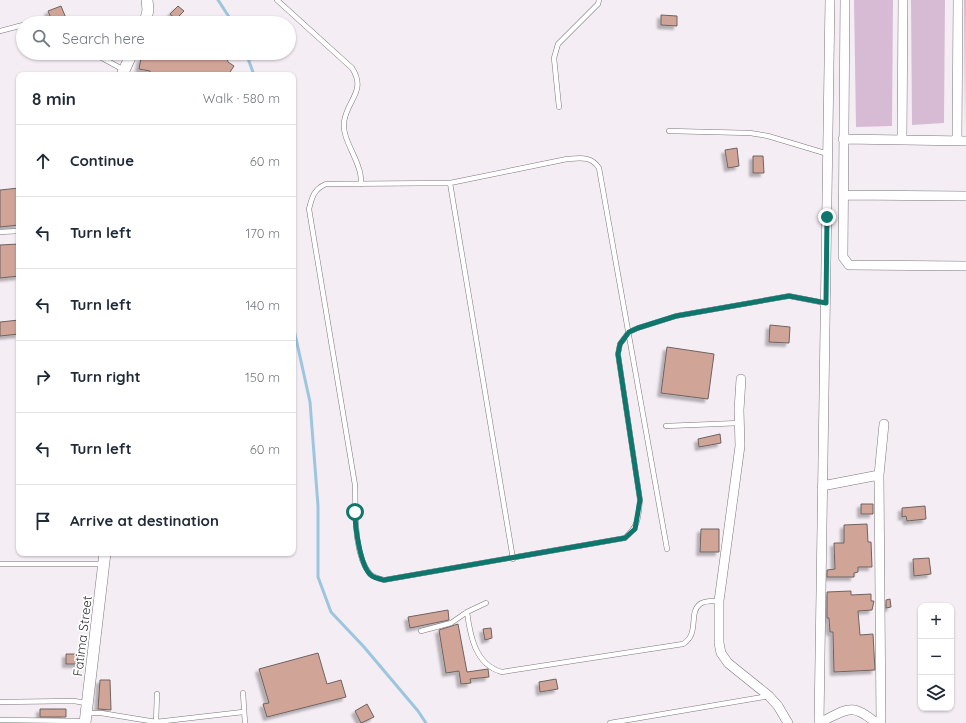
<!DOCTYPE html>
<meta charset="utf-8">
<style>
:root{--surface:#fff;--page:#f6f6f7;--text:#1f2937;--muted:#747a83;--line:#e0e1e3}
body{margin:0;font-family:Quicksand,sans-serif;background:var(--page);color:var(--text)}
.controls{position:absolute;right:12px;bottom:12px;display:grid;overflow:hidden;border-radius:8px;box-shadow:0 1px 3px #0004}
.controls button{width:36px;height:36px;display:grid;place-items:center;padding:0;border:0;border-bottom:1px solid var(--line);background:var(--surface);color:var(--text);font:20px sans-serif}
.stop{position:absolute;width:12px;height:12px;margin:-9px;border:3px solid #0f766e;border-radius:50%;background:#fff}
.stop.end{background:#0f766e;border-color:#fff;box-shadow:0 1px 4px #0008}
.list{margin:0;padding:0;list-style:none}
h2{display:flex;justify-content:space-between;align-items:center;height:52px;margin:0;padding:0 16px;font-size:17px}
h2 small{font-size:13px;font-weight:400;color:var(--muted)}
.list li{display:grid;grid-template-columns:26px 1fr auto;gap:12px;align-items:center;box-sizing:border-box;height:72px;padding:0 16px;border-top:1px solid var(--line)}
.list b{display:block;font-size:15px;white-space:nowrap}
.list em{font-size:13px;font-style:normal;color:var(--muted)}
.icon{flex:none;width:22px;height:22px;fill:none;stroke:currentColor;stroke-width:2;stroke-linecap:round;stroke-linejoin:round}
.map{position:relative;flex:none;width:966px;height:723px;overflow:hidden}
.search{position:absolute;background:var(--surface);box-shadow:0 1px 3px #0004;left:16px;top:16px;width:280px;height:44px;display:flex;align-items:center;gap:10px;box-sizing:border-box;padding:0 14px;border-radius:22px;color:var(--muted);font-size:15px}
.panel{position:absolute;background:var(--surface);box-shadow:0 1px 3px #0004;left:16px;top:72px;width:280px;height:484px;border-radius:8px}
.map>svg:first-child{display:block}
.green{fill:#d7bbd4}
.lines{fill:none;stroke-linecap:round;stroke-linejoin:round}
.stream{stroke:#9cc5de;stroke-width:3}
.building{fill:#d1a498;stroke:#6d6361;filter:url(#shadow)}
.service-casing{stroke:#7d767c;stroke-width:5.5}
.minor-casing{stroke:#7d767c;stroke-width:10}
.tertiary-casing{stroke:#7d767c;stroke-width:12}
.service{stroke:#fff;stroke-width:4.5}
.minor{stroke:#fff;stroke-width:9}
.tertiary{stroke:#fff;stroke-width:11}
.route{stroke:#0f766e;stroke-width:5}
.labels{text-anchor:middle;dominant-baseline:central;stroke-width:3.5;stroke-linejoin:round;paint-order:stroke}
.street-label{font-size:13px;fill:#343134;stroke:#fff}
</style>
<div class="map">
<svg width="966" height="723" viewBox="0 0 966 723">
<defs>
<filter id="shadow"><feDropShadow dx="-3.5" dy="3.5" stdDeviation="1" flood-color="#0004"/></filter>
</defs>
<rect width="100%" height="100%" fill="#f5edf4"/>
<path class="green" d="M854,0h39l-1,126 -36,1z
M911,0h34l-1,123 -32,2z
M964,0h2l-1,133z"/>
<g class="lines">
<path class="stream" d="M218,0l15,23
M246,53l8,22
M293,325l17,77 8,104v71l13,35 33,35 54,64 8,12"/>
</g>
<path class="building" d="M61,6l7,17h-15l-5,-12z
M178,6l6,5 -8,8 -6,-5z
M661,15l16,1v10l-16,-1z
M145,53h81l2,9 6,4 -6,9h-78v-4l-11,-2 2,-11h3z
M737,148l2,18 -11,2 -3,-18z
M753,156h10l1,17h-11z
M19,188v37l-19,2v-37z
M19,244v32l-19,2v-33z
M19,320v14l-19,2v-14z
M770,325l20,2 -1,16 -20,-1z
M667,347l47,7 -6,45 -47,-6z
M720,434l1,9 -22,4 -1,-8z
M861,504h12v10h-12z
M925,506l1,13 -19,2 -1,-5 -4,1v-9z
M867,524l1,18h3l1,25h-14v5l-4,1v4h-27v-7l8,-1 -1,-26h10v-18z
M701,529h18v23h-19z
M929,558l2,16 -17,2 -1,-17z
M851,591v4l20,-1v7h3l-2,9 -14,1 2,24 13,-1 2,36 -41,2 -1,-40h-3l-1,-14h-2v-26z
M890,599l1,8 -5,1v-8z
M448,610l1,10 -39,8 -2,-11z
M458,624l9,48 21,-3 1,8 -19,2 1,4 -10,1 -2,-13 -13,2 -7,-43z
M491,628l1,10 -7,2 -2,-11z
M318,653l9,31 14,-4 5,17 -79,20 -4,-13 6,-1 -10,-34z
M66,654h17v10h-17z
M556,679l2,10 -18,3 -1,-10z
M100,680h10l1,30 -13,-1z
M367,704l7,13 -13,6 -6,-12z
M40,709h26v8h-26z"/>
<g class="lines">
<g class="service-casing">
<path id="service" d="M277,0l75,68c15,23 -5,32 -8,54 -2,15 11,32 15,47 2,4 2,10 2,15
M0,31l23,-6
M93,53l31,17
M559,107l-5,-49 4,-14 40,-40 1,-4
M669,131l81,2 18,3 60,18
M450,183l63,376
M0,232l19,-1
M666,426l74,-3
M667,549l-68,-381c-8,-12 -18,-10 -32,-9l-117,24 -124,1c-12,5 -14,13 -17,25l46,276c1,25 -2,69 15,89 3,3 10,5 14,6l241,-42c14,-13 13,-19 15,-38l-22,-146 2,-10 9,-12 9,-4 38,-12 113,-20 36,7
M0,564h103
M467,612c3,23 8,53 35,60l181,-28c17,-10 5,-31 17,-40 5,-4 13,-3 19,-3
M421,631l30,-8 16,-11 19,-9
M243,693l2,30
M0,702l74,-1 12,2
M87,713h14l55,9 87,-10
M0,720l85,1
M156,722l1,-28
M610,723l159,-27"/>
</g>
<g class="minor-casing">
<path id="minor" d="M845,0l-2,257 6,8 117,1
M843,139l123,2
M902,140l1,-140
M957,141l1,-141
M844,195l122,1
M741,379l-2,31 1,36 -21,155v42l2,10 7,10 41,33 9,10 10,17
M822,486l57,-11
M819,723l11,-723
M819,723c27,-13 32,-22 57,0
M881,723l-2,-248 5,-51"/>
</g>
<g class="tertiary-casing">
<path id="tertiary" d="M145,23l3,-13 -1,-10
M122,75l10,-22
M85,723l20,-170"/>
</g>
<use href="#service" class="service"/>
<use href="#minor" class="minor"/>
<use href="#tertiary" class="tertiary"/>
</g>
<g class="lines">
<path class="route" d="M355,512c0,14 5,56 17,64 3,2 8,3 12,4l241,-42 10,-9 5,-29 -22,-146 2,-10 9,-12 9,-4 38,-12 113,-20 37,7 1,-86"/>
</g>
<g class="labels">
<g class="street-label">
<text transform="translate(82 636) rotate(-83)">Fatima Street</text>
</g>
</g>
</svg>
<div class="controls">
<button>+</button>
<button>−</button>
<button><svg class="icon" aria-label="layers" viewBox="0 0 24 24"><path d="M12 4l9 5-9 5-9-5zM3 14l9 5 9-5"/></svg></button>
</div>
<div class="stop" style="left:355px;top:512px"></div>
<div class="stop end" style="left:827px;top:217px"></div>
<div class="search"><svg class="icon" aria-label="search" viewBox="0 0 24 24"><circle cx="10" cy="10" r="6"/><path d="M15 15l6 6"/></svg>Search here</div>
<section class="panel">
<h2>8 min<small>Walk · 580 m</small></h2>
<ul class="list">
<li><svg class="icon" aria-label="ahead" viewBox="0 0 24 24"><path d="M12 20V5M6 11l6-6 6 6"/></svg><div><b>Continue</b></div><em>60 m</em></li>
<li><svg class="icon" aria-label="left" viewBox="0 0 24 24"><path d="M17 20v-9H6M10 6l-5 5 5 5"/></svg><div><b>Turn left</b></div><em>170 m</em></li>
<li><svg class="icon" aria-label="left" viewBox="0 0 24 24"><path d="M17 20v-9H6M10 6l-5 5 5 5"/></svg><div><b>Turn left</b></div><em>140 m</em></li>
<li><svg class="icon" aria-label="right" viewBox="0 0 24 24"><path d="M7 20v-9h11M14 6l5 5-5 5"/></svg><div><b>Turn right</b></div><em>150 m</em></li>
<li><svg class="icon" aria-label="left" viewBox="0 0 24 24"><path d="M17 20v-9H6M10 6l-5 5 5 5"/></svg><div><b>Turn left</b></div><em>60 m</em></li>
<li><svg class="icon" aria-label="arrive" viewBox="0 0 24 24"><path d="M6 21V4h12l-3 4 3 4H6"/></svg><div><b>Arrive at destination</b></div></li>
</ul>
</section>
</div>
